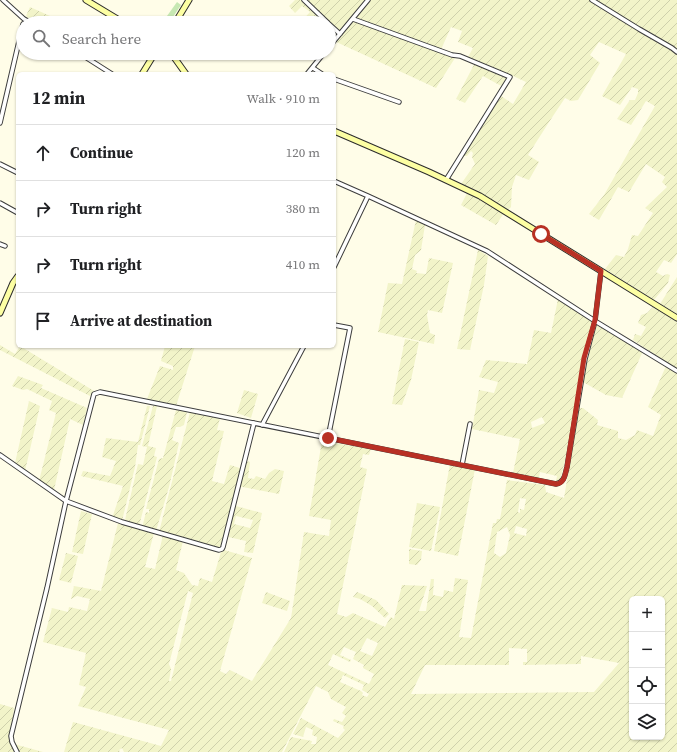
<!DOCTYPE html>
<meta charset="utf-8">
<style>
:root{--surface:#fff;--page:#f6f6f6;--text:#202124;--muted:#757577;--line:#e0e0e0}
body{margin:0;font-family:"Source Serif 4",serif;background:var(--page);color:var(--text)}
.controls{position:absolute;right:12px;bottom:12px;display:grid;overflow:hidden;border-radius:6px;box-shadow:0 1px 3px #0004}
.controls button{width:36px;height:36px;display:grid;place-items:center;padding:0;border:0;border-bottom:1px solid var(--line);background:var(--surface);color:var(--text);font:20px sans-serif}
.stop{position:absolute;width:12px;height:12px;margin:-9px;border:3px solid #b83024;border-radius:50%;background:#fff}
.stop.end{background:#b83024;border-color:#fff;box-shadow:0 1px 4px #0008}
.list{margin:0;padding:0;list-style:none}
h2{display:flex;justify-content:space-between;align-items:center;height:52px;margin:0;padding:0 16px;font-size:17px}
h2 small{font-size:13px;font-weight:400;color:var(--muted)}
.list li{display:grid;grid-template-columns:26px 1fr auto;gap:12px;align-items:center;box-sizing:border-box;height:56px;padding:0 16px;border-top:1px solid var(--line)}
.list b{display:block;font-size:15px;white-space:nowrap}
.list em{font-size:13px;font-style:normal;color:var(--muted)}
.icon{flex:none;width:22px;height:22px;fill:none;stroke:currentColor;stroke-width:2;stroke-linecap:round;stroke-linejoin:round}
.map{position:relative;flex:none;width:677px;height:752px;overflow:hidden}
.search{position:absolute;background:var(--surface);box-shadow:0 1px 3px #0004;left:16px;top:16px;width:320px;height:44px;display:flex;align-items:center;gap:10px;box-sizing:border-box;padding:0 14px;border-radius:22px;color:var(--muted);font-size:15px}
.panel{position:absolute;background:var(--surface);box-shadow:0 1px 3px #0004;left:16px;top:72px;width:320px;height:276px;border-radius:6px}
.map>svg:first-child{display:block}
.farmland{fill:url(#farmland-furrows);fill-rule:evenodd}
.garden{fill:#c7e8b3}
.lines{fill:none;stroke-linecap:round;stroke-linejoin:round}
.street-casing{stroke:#3d3d3d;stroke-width:5.5}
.secondary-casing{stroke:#2c2c2c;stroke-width:7}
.street{stroke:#fff;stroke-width:3.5}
.secondary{stroke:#fdffa3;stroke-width:5}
.route{stroke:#b83024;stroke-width:5}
</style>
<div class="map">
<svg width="677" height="752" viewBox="0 0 677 752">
<defs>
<pattern id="farmland-furrows" width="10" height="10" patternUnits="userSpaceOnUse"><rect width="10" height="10" fill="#f2f4c9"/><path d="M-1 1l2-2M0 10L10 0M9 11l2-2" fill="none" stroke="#ced0ab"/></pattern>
</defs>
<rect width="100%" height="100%" fill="#fffde8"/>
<path class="farmland" d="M295,0h382v254l-6,9 -7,-3 -8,12 7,4 4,-2 3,1 -2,8 -14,17 -49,-31 11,-14 8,2 4,-8 4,-14 6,1 15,-23 -8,-5 22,-21 -5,-5 3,-5 -19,-13 -17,28 -11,-5 -19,33 -10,-6 15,-19 51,-89 -9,-5 -15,24 -14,-6 13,-19h5l3,-7v-4l-6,-2 -12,18 -18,-9 24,-42 -27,-12 -9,13 10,8 -22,37 -7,1 -6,-3 -14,21 -23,36 11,7 -10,18 -13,-5 -4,12 -1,20 -3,3 -47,-26 14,-20 -3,-7 1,-4 -2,-2 -4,5h-4l38,-60 12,8 13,-22 -15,-7 -8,12 -20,-11 -18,27 -9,-4 20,-38 -8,-4 5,-9 -15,-6 4,-11 -11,-4 -11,25 15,6 -19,30 -104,-48 -3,3v-20h-29l10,-11 -8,-6 -7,7 -6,-7z
M30,7l29,13 -1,3h-22l-10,-7z
M467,193l37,20 -8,12 -35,-20z
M416,220l9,5 -4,25 -6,5 -3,14 5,2 -1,2 10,1 3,-16 24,5 -11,50 -14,-3 -1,5 3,18 5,2 -1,9 -56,-12 10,-49 14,1z
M478,250l10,6 -4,29 -14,65 -13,-1z
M677,277v37l-17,-10z
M558,299l34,20 -19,110 -13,52h-4l1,-5 -17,-4 -1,6 -26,-5 7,-34 -48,-10 7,-39 15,3 4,-11 -19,-5 7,-17 41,4 7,-34 17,3zM542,417l3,6 -13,5 -1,-6z
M653,307l24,15v47l-44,-29 2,-6 6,2 5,-9 -8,-4 3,-8 6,-2z
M596,323l47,28 -21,47 -16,-3 -23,-13z
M405,339l14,3 -8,38 -9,25 -10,-1z
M0,345l15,9 5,-8 74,45 -4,5 -90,-46z
M165,346h30l-19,60 -29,-7 13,-33 13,4v-4l-12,-5z
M666,366l11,7v379h-393l7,-15 21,4 -1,3h5l1,-7 -5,-2 1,-5 -7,-3 -3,10 -10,-3 8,-16 37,20 7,-8 -2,-2 1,-2 -11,-5 1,-2 8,3 4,-6 -4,-3 4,-6 -15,-8 -3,-7 -12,-6 -34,66h-158l-2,-4 -3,2 1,2h-56l9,-30 88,24 8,-16 -91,-24 8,-19 -7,-2 7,-32 -43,-11 9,-34 16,4 1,-5 18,4 3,-12 -13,-3 -6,3 3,-13 27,5 17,-68 36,10 -9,34 10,2 8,-34 20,6 -7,29 8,3 8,12 6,1 2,-8 12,4 9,-30 3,-2 28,8 -32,113 6,3 4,-4 22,11 39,-63 13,-86 25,4 2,-16 -22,-4 13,-75 49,8 -2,6 -6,-1 -3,13 7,2 -30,145 9,3 7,-4 32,14 5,-9 1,-1 3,2 8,-34 25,1 -8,25h7l5,-32h3l-1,16 10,2 1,-7 9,2 2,-14 13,2 -9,57 12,1 22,-115h3l1,-4h3l7,-39 38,5 1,7 18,6 15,-90h4l15,12 -1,5 21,6v7l8,2 9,-5 2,-5 16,6 8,-21 -13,-8zM520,498l6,1 -2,11 -4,-1v4l-2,-1zM516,526l11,3 -1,7 -12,-3zM507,527l3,8 -4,18 -6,4 -6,-4 3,-21zM188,591l5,2 -22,88h-2l2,-12 -2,-5zM632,599h30v138h-30zM367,638l11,5 -6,13 -12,-5zM344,647l12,5 -3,7 11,6 -1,3 11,6 -5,10 -41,-19 5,-11 17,8 1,-2 -11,-5zM509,648l18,1v13h-4v3l58,-1v-8l38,7 -25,29 -183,2 14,-29h84zM343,675l21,10 -2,5 7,4 -2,3 -5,-2 1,-2 -2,-2 -21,-9z
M18,376l25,9 -2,3 46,20 -4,17 -13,-6 -16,71 -15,-9 17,-68 -7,-3 3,-9 -25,-12 -4,1 -11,-4z
M244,390l14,4 -7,24 -14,-5z
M29,401l11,5 -15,65 -10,-8z
M147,406h3l-10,39h-2l-3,22 -13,54 -10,-3 11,-32 -42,-10 2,-5 27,5 6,-15 -14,-4 4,-19 32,4z
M153,406h4l-9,40 8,2 -2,8 3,1 -18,69 -13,-4 -1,-2 13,-56 5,1 4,-18 -5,-1z
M176,410l11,2 -3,13 -4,2h-4l-4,13 7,3 -10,44 -13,44 -13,-4v-3l3,-12 3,1v-4h-3l13,-50 4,-1z
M190,412l30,6 -3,12 7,1 -12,50 12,3 6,-19 13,4 3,-8 4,1 -2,16 6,1 2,-3 9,3 4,-6 6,-4 9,2 -5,23 -42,-8 -5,19 30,8 -9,40 -9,-1 2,-11 -22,-5 -4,13 -61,-17zM236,516l17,4 -3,8 -16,-4z
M450,464l25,5 -17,87 -24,-5z
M417,503l23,4 -9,44 -22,-4z
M81,511l11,3 -9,40 -11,-2z
M409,549l13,2 -1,9 -4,5 -8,-1z
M66,553l12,3 -7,27 -12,-3z
M266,592l24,9 -3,10 -25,-8z
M357,592l19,8 13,14 -4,4 -13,-12 -12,-7 -7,-2z
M0,704l14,4 -4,30 4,14h-14z
M14,744l29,8h-25z"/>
<path class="garden" d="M177,2l4,3 -12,18h-7z"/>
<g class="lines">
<g class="street-casing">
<path id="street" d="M3,0l21,19 7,4
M304,0l24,23
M592,0l47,29 33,19 5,4
M353,19l99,36 8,1 50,21 -64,103
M288,23l5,-4 5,4
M329,24l11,10
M329,47l39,-47
M79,53l33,21
M313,68l9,6
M307,74l17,-21
M334,79l65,23
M0,123l23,-99
M0,164l18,9
M334,181l34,15 119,55 108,70 82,50
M0,203l18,10
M0,244l5,2
M334,267l34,-71
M262,425l42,-79
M328,438l22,-110 -16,-3
M0,455l66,46 56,21 97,28 3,-1 1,-2 31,-124
M462,465l8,-41
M17,752l-5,-10 -1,-6 36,-148 19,-87 28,-107 6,-2 456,92c9,-2 9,-10 11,-17l18,-108 10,-38 6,-50"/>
</g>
<g class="secondary-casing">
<path id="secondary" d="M86,0l38,23
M175,23l14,-23
M171,53l15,21
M142,74l13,-21
M334,131l95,41 51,24 197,122
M0,313l13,-30 5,-7"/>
</g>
<use href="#street" class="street"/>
<use href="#secondary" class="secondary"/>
</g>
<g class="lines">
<path class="route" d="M328,438l228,46c9,-1 9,-10 11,-17l17,-109 11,-38 6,-49 -60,-37"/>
</g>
</svg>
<div class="controls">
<button>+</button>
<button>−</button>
<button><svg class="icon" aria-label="locate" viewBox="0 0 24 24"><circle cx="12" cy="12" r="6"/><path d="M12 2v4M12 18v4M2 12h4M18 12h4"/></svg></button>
<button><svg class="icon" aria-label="layers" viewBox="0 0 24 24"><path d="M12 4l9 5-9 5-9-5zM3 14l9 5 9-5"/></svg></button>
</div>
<div class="stop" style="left:541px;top:234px"></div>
<div class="stop end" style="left:328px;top:438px"></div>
<div class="search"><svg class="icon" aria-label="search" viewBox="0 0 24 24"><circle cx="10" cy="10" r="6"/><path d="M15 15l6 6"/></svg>Search here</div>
<section class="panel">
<h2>12 min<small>Walk · 910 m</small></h2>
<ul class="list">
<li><svg class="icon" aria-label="ahead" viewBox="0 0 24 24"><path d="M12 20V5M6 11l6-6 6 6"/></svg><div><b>Continue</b></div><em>120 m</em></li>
<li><svg class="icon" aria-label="right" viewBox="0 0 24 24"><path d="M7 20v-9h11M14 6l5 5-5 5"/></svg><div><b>Turn right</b></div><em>380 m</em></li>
<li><svg class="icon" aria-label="right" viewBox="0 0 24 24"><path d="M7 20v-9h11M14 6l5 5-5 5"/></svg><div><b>Turn right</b></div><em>410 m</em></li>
<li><svg class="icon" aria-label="arrive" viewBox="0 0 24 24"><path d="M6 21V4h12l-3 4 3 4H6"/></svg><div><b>Arrive at destination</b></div></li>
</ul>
</section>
</div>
